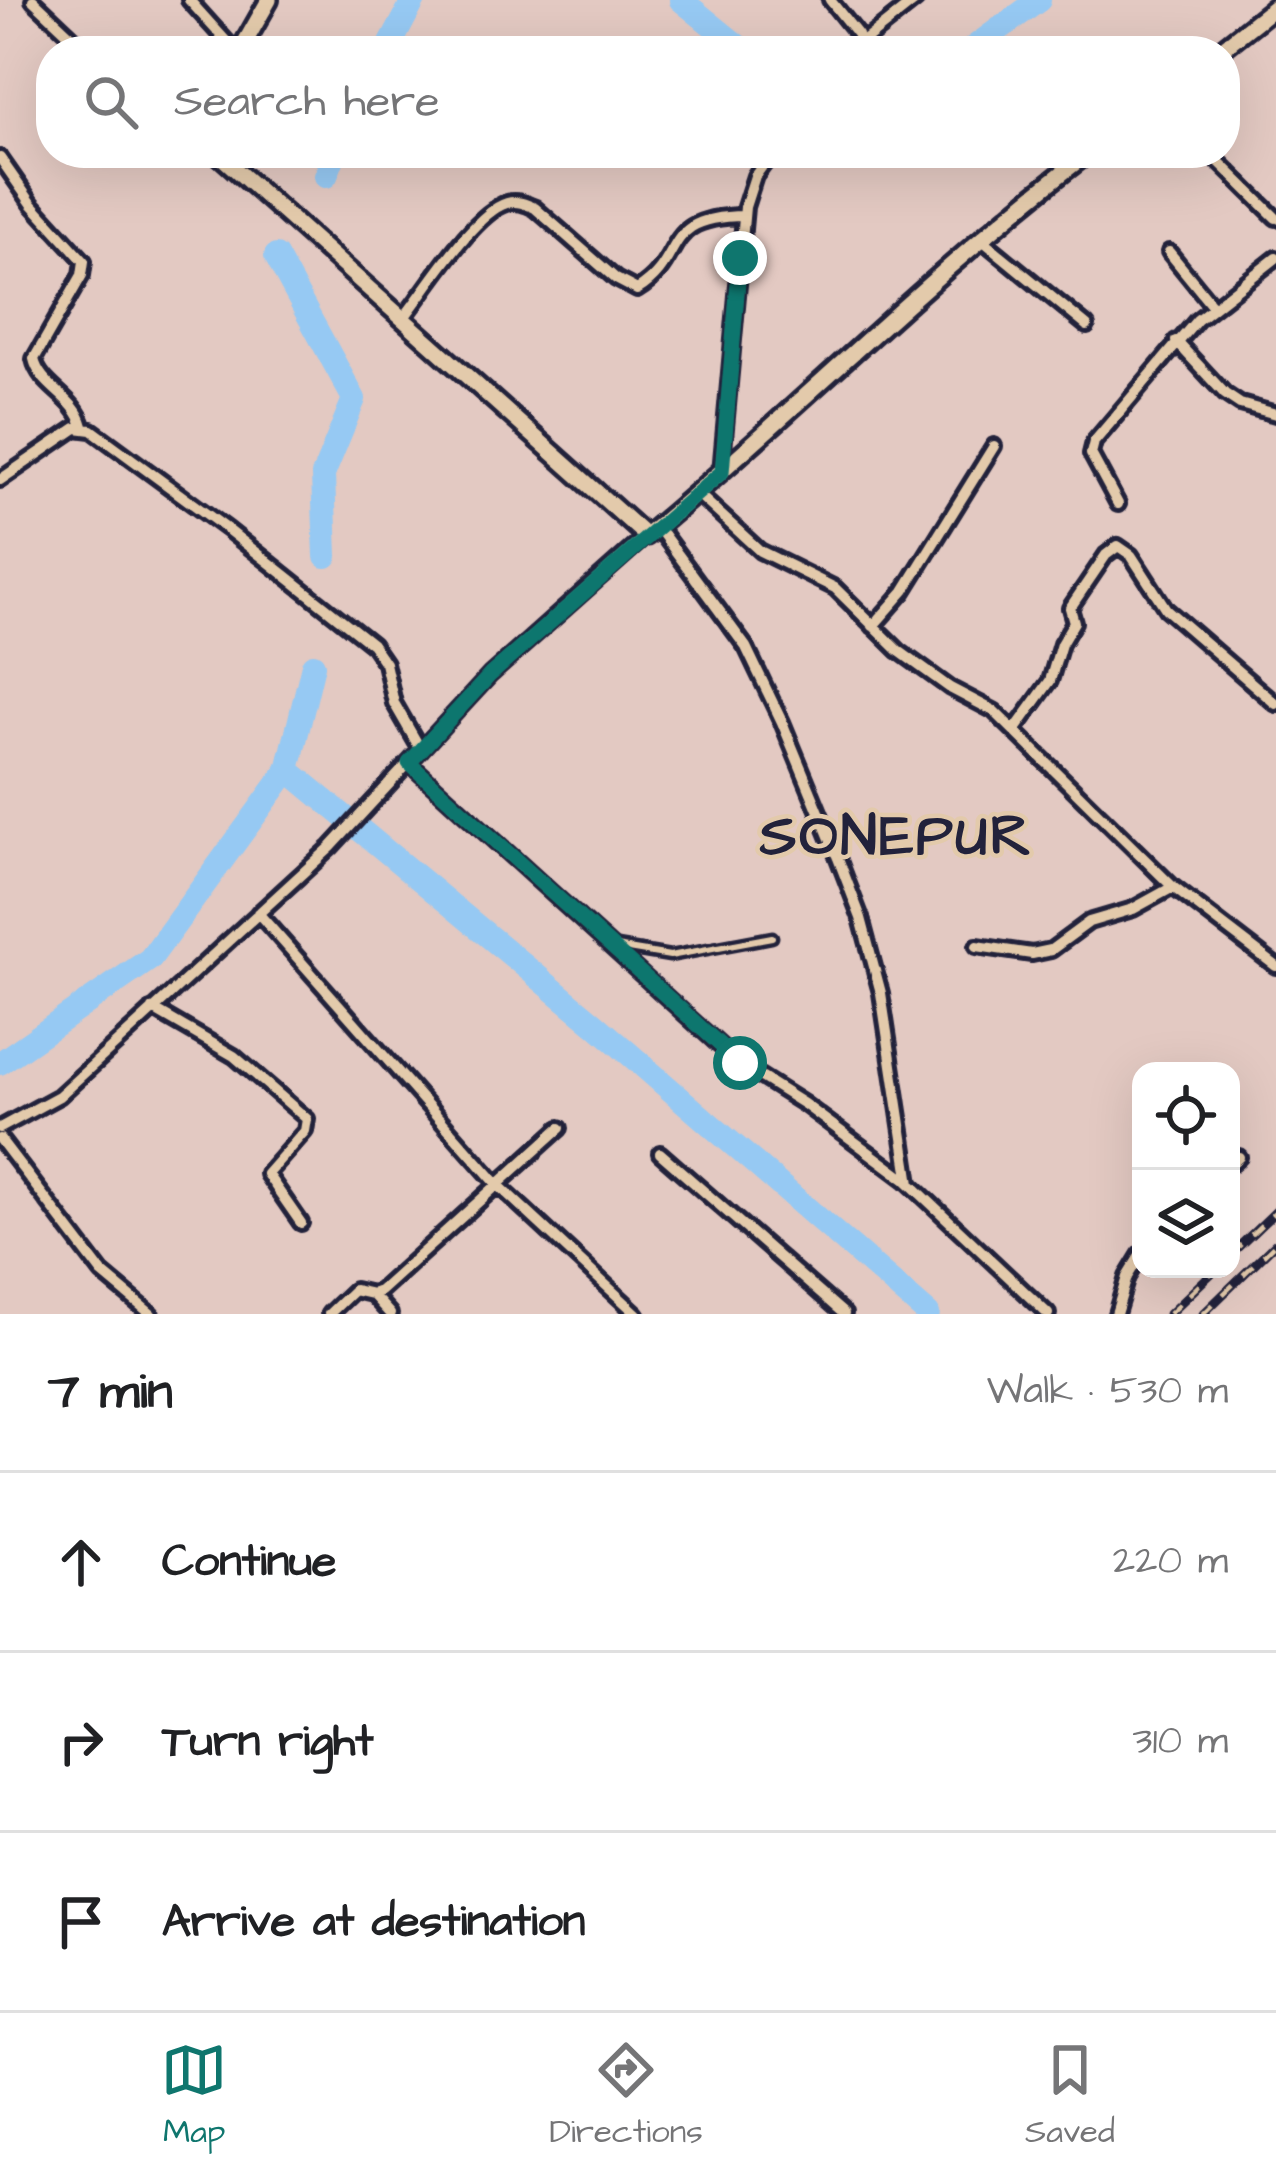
<!DOCTYPE html>
<meta charset="utf-8">
<style>
:root{--surface:#fff;--page:#f2f2f2;--text:#202124;--muted:#757577;--line:#e0e0e0;--accent:#0f766e}
body{margin:0;font-family:"Architects Daughter",sans-serif;background:var(--page);color:var(--text)}
.controls{position:absolute;right:36px;bottom:36px;display:grid;overflow:hidden;border-radius:24px;box-shadow:0 12px 48px #0002}
.controls button{width:108px;height:108px;display:grid;place-items:center;padding:0;border:0;border-bottom:3px solid var(--line);background:var(--surface);color:var(--text);font:60px sans-serif}
.stop{position:absolute;width:36px;height:36px;margin:-27px;border:9px solid #0f766e;border-radius:50%;background:#fff}
.stop.end{background:#0f766e;border-color:#fff;box-shadow:0 3px 12px #0008}
.list{margin:0;padding:0;list-style:none}
h2{display:flex;justify-content:space-between;align-items:center;height:156px;margin:0;padding:0 48px;font-size:51px}
h2 small{font-size:39px;font-weight:400;color:var(--muted)}
.list li{display:grid;grid-template-columns:78px 1fr auto;gap:36px;align-items:center;box-sizing:border-box;height:180px;padding:0 48px;border-top:3px solid var(--line)}
.list b{display:block;font-size:45px;white-space:nowrap}
.list em{font-size:39px;font-style:normal;color:var(--muted)}
.icon{flex:none;width:66px;height:66px;fill:none;stroke:currentColor;stroke-width:2;stroke-linecap:round;stroke-linejoin:round}
.map{position:relative;flex:none;width:1276px;height:1314px;overflow:hidden}
.search{position:absolute;background:var(--surface);box-shadow:0 12px 48px #0002;left:36px;right:36px;top:36px;height:132px;display:flex;align-items:center;gap:30px;box-sizing:border-box;padding:0 42px;border-radius:48px;color:var(--muted);font-size:45px}
.sheet{height:696px;background:var(--surface)}
nav{display:flex;justify-content:space-around;align-items:center;box-sizing:border-box;height:168px;border-top:3px solid var(--line);background:var(--surface);font-size:33px;color:var(--muted)}
nav a{display:grid;justify-items:center;gap:6px}
nav .on{color:var(--accent)}
.map>svg:first-child{display:block}
.lines{fill:none;stroke-linecap:round;stroke-linejoin:round}
.river{stroke:#96c9f3;stroke-width:24}
.lane-casing{stroke:#22223b;stroke-width:15}
.street-casing{stroke:#22223b;stroke-width:20}
.secondary-casing{stroke:#22223b;stroke-width:24}
.lane{stroke:#e3caab;stroke-width:6}
.street{stroke:#e3caab;stroke-width:10}
.secondary{stroke:#e3caab;stroke-width:15}
.rail-casing{stroke:#22223b;stroke-width:9}
.rail{stroke:#e3caab;stroke-width:4.5;stroke-dasharray:14;stroke-linecap:butt}
.route{stroke:#0f766e;stroke-width:15}
.labels{text-anchor:middle;dominant-baseline:central;stroke-width:9;stroke-linejoin:round;paint-order:stroke}
.district-label{font-size:57px;font-weight:bold;letter-spacing:3px;fill:#22223b;stroke:#e3caab}
</style>
<div class="map">
<svg width="1276" height="1314" viewBox="0 0 1276 1314">
<rect width="100%" height="100%" fill="#e3c9c2"/>
<filter id="ink" filterUnits="userSpaceOnUse"><feTurbulence type="fractalNoise" baseFrequency=".00833" numOctaves="2"/><feDisplacementMap in="SourceGraphic" scale="24" xChannelSelector="R" yChannelSelector="G"/><feConvolveMatrix kernelMatrix="1 2 1 2 8 2 1 2 1" color-interpolation-filters="sRGB"/></filter>
<g filter="url(#ink)">
<g class="lines">
<path class="river" d="M681,0l63,51
M387,51l27,-51
M969,51l70,-51
M326,176l9,-23
M276,256l78,143 -31,76 3,81
M288,770l308,255 332,289
M0,1063l150,-104 138,-189 25,-105"/>
<g class="lane-casing">
<path id="lane" d="M616,947l54,9 102,-19"/>
</g>
<g class="street-casing">
<path id="street" d="M33,0l54,51
M189,0l46,51
M830,0l28,35v13
M859,45l57,-45
M1210,153l66,65
M0,158l32,46 52,57 -2,14 -48,84c6,28 41,37 49,67
M981,239l106,87
M1169,252l43,53
M402,320c23,-28 71,-107 105,-117 10,-3 19,1 28,5l81,71 21,11c51,-31 20,-73 107,-74
M1176,341l49,53 15,10 36,10
M721,472l24,-265 10,-31 17,-23
M0,480l76,-52 16,2 135,99 145,115 13,19 9,40 27,47
M697,493l63,58 75,37 64,63 51,37 44,23 179,176 103,79
M1118,504l-27,-50 3,-12 103,-122 79,-62
M657,526l89,121 36,75 56,136 23,60 20,75 29,191
M873,626l31,-35 90,-145
M1014,731l36,-50 11,-37 13,-22 -4,-14 36,-53 12,-9 13,9 35,54 110,95
M409,763l330,300 65,41 102,76 142,134
M258,913l239,271 140,130
M977,946l55,8 19,-4 38,-28 44,-13 40,-22
M153,1009l81,47 73,63 -2,12 -38,43 34,49
M0,1128l59,-32 236,-216 36,-33 159,-172 156,-139
M0,1139l102,134 49,41
M660,1153l184,161
M1231,1164l8,-7
M372,1294l18,20
M329,1314l25,-24 18,4 8,-3 180,-163
M1116,1314l11,-37 14,-23"/>
</g>
<g class="secondary-casing">
<path id="secondary" d="M240,51l29,-51
M1219,51l57,-45
M217,153l429,383c150,-125 287,-265 442,-383"/>
</g>
<use href="#lane" class="lane"/>
<use href="#street" class="street"/>
<use href="#secondary" class="secondary"/>
<g class="rail-casing">
<path id="rail" d="M1231,1254l45,-43
M1169,1314l47,-45
M1203,1314l73,-71"/>
</g>
<use href="#rail" class="rail"/>
</g>
</g>
<g class="lines" filter="url(#ink)">
<path class="route" d="M740,258l-18,214 -232,203 -81,88 331,300"/>
</g>
<g class="labels">
<g class="district-label">
<text x="897" y="837">SONEPUR</text>
</g>
</g>
</svg>
<div class="controls">
<button><svg class="icon" aria-label="locate" viewBox="0 0 24 24"><circle cx="12" cy="12" r="6"/><path d="M12 2v4M12 18v4M2 12h4M18 12h4"/></svg></button>
<button><svg class="icon" aria-label="layers" viewBox="0 0 24 24"><path d="M12 4l9 5-9 5-9-5zM3 14l9 5 9-5"/></svg></button>
</div>
<div class="stop" style="left:740px;top:1063px"></div>
<div class="stop end" style="left:740px;top:258px"></div>
<div class="search"><svg class="icon" aria-label="search" viewBox="0 0 24 24"><circle cx="10" cy="10" r="6"/><path d="M15 15l6 6"/></svg>Search here</div>
</div>
<section class="sheet">
<h2>7 min<small>Walk · 530 m</small></h2>
<ul class="list">
<li><svg class="icon" aria-label="ahead" viewBox="0 0 24 24"><path d="M12 20V5M6 11l6-6 6 6"/></svg><div><b>Continue</b></div><em>220 m</em></li>
<li><svg class="icon" aria-label="right" viewBox="0 0 24 24"><path d="M7 20v-9h11M14 6l5 5-5 5"/></svg><div><b>Turn right</b></div><em>310 m</em></li>
<li><svg class="icon" aria-label="arrive" viewBox="0 0 24 24"><path d="M6 21V4h12l-3 4 3 4H6"/></svg><div><b>Arrive at destination</b></div></li>
</ul>
</section>
<nav>
<a class="on"><svg class="icon" aria-label="map" viewBox="0 0 24 24"><path d="M3 6l6-2 6 2 6-2v14l-6 2-6-2-6 2zM9 4v14M15 6v14"/></svg>Map</a>
<a><svg class="icon" aria-label="directions" viewBox="0 0 24 24"><path d="M12 3l9 9-9 9-9-9zM9 14v-3h6M13 9l2 2-2 2"/></svg>Directions</a>
<a><svg class="icon" aria-label="saved" viewBox="0 0 24 24"><path d="M7 4h10v16l-5-4-5 4z"/></svg>Saved</a>
</nav>
